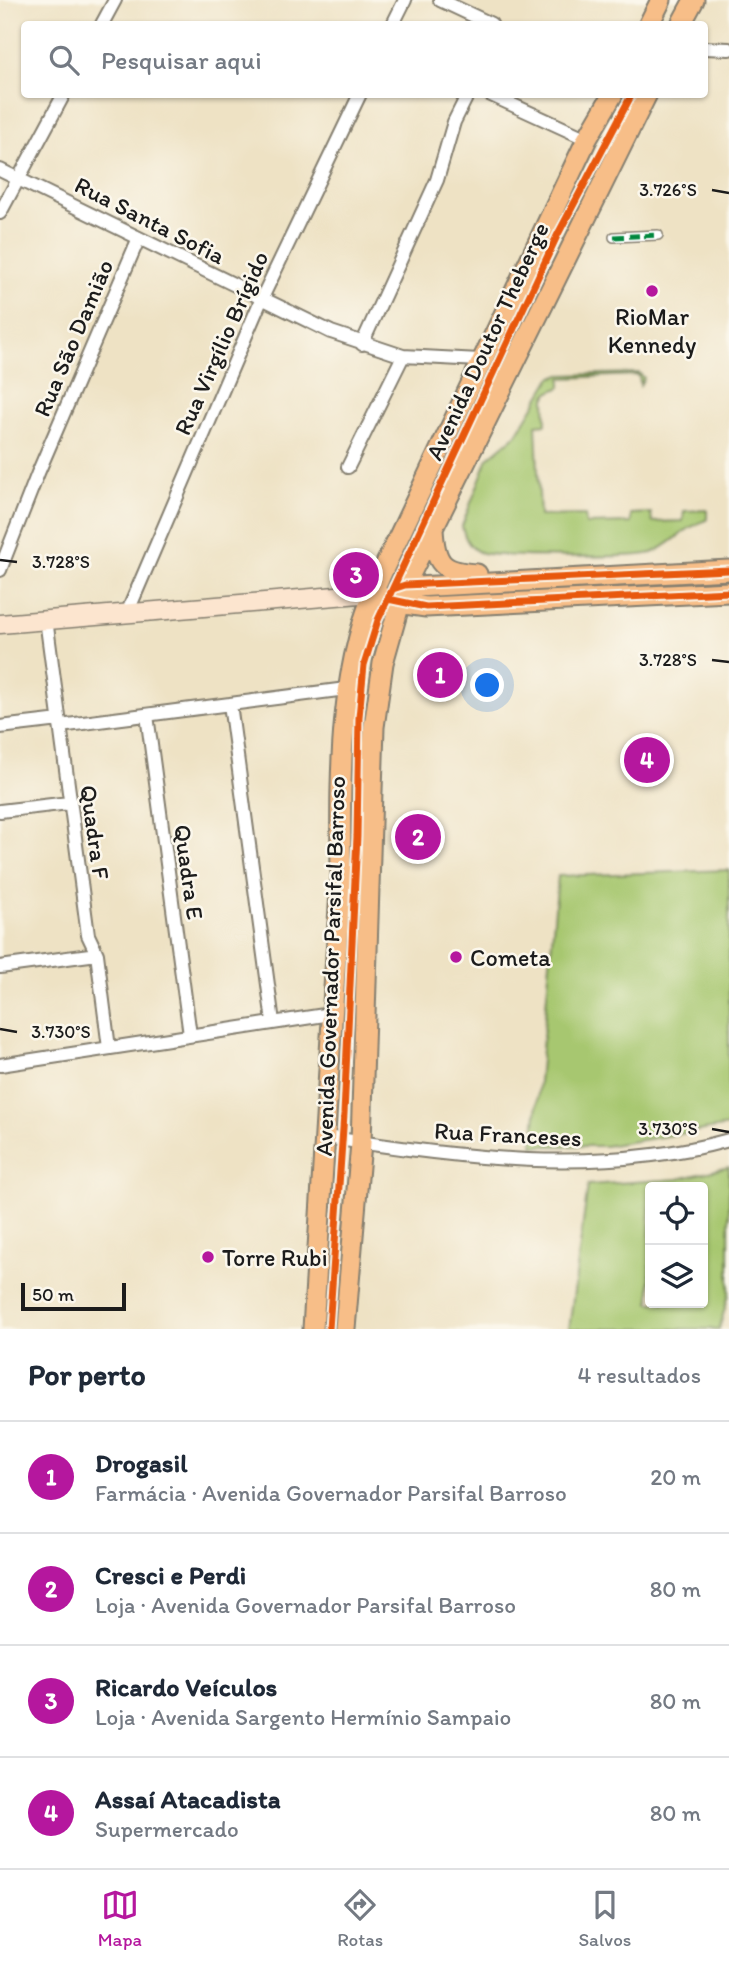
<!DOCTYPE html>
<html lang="pt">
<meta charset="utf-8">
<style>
:root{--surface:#fff;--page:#f2f2f3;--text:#1f2937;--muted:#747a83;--line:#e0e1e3;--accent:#b5179e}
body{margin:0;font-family:Itim,sans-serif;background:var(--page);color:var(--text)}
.controls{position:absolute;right:21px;bottom:21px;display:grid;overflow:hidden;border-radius:7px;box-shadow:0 2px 5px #0004}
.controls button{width:63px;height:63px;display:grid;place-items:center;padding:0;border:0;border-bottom:2px solid var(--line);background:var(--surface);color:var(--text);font:35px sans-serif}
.scale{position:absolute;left:21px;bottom:18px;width:105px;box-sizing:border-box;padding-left:7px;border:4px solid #1c1c1c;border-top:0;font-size:19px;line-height:24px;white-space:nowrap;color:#1c1c1c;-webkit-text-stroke:5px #fbf7ec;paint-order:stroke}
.you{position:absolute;left:488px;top:686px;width:24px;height:24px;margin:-18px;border:5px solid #fff;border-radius:50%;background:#1a73e8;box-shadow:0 0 0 10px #1a73e833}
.badge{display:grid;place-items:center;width:46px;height:46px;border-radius:50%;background:var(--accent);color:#fff;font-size:23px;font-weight:700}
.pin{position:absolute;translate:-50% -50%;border:4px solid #fff;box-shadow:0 2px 7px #0006}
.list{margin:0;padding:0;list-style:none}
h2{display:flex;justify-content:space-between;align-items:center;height:91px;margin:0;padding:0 28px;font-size:30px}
h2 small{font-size:23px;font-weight:400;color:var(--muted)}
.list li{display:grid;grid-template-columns:46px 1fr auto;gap:21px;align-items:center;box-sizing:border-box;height:112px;padding:0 28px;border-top:2px solid var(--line)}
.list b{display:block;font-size:26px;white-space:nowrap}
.list p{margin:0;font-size:23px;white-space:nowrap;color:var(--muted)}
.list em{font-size:23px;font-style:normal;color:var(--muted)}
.icon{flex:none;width:38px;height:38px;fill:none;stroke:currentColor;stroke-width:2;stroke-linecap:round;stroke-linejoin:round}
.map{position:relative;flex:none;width:729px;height:1329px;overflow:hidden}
.search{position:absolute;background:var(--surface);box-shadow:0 2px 5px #0004;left:21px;right:21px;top:21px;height:77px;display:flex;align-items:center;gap:18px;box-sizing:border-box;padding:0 24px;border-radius:7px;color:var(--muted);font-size:26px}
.sheet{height:539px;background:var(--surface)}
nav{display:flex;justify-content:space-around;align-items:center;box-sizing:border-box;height:98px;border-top:2px solid var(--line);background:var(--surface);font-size:19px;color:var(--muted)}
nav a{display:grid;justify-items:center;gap:4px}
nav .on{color:var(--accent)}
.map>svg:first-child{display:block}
.green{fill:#a7c770;stroke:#627246;stroke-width:2;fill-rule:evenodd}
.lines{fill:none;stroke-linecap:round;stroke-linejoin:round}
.pedestrian-casing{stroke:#857f70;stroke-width:12}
.minor-casing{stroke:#857f70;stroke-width:16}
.secondary-casing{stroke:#857f70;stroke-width:21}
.primary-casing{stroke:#857f70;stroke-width:23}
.pedestrian{stroke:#fff;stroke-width:9}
.minor{stroke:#fff;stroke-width:12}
.secondary{stroke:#fce5cf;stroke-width:18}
.primary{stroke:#f7be88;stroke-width:19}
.quiet{stroke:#00873e;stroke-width:5;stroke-dasharray:10 5;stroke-linecap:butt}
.cycleway-casing{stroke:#fbf7ec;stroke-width:11}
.cycleway{stroke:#e8590c;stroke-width:7}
.ticks{fill:none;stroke:#1c1c1c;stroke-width:2.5}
.poi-dot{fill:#b5179e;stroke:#fbf7ec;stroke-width:2.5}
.labels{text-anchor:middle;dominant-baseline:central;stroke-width:5;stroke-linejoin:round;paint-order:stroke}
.street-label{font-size:24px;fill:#1c1c1c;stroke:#fbf7ec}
.poi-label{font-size:24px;fill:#1c1c1c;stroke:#fbf7ec;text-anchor:start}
.ticks-label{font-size:18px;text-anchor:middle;fill:#1c1c1c;stroke:#fbf7ec;stroke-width:5;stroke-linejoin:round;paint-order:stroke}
</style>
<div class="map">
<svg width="729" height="1329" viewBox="0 0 729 1329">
<rect width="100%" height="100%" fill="#fbf7ec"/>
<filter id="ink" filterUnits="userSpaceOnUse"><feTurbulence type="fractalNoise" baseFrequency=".0143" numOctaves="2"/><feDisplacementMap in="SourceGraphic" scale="14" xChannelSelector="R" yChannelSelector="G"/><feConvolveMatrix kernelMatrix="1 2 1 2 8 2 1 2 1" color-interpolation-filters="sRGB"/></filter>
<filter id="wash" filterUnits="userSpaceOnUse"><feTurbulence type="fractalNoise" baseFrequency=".00686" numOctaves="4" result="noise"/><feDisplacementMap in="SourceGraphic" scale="28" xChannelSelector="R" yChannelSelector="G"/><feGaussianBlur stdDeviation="1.57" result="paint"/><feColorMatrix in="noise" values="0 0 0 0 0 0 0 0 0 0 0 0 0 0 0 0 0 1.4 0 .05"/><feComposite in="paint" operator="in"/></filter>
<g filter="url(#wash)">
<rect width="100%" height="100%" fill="#eee2c4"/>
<path class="green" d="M639,373l5,5 -4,7 -1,-10 -78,3v9l-13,6 -3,6 1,25 -10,1 4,91 45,-1 1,9 45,-1v-9l20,-1 1,9 31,-1 1,-10 23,-1v10c-23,7 -35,25 -55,33 -14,5 -160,5 -173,-1 -11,-5 -15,-16 -17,-26l26,-68 29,-24 34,-56 7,-3z
M729,870v256l-124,20h-72l25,-270z
M729,1167v127l-10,35h-150l19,-144 90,-6zM650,1187h53v116h-53z"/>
</g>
<g filter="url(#ink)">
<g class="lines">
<g class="pedestrian-casing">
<path id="pedestrian" d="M614,237l44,-2"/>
</g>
<g class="minor-casing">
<path id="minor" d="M440,0l51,24
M102,24l13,-24
M393,24l12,-24
M704,48l25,1
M489,94l98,45
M0,170l331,162 72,24 77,4
M0,213l64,-119
M362,344l75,-164 17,-58 14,-28
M348,467l55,-111
M0,570l38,-97 100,-233
M128,611l134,-313 98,-204
M46,619l42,316 9,19 12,94
M230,704l43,318
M147,715l43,320
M60,726l286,-37
M0,727l60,-7
M0,811l69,-8
M0,967l97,-13
M0,1065l331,-51
M326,1137c132,21 272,39 403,3"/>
</g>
<g class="secondary-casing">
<path id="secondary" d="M0,624l372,-31"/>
</g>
<g class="primary-casing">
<path id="primary" d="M649,24l12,-24
M681,24l13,-24
M433,529c2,35 9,43 44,45
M397,588l332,-18
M372,593l26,10 28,4 303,-15
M313,1329l28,-455c-1,-104 -3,-208 42,-304l204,-431 26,-45
M345,1329l16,-186 13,-416 9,-64 22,-78 242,-491"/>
</g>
<use href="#pedestrian" class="pedestrian"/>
<use href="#minor" class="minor"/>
<use href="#secondary" class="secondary"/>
<use href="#primary" class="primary"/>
<path class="quiet" d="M614,237l44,-2"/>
<g class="cycleway-casing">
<path id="cycleway" d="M393,589l12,-4 324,-15
M388,599l38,8 303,-15
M329,1329l15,-215 13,-278 2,-119 5,-52 14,-45 179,-384 75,-142"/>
</g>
<use href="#cycleway" class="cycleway"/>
</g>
</g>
<path class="ticks" d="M712,190l17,3M0,560l17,2M712,660l17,2M0,1029l17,3M712,1129l17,3"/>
<g class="poi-dot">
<circle cx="652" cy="291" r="7"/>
<circle cx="456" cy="957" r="7"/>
<circle cx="208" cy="1257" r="7"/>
</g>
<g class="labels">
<g class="street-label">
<text transform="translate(150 220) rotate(27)">Rua Santa Sofia</text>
<text transform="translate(73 338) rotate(-67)">Rua São Damião</text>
<text transform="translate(487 341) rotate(-65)">Avenida Doutor Theberge</text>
<text transform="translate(221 343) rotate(-66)">Rua Virgílio Brígido</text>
<text transform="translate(95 832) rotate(82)">Quadra F</text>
<text transform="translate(189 872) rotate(82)">Quadra E</text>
<text transform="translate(330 966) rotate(-88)">Avenida Governador Parsifal Barroso</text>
<text transform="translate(508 1134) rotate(3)">Rua Franceses</text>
</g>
<g class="poi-label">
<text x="652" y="316" text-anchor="middle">RioMar<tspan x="652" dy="28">Kennedy</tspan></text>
<text x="470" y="957">Cometa</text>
<text x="222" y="1257">Torre Rubi</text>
</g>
</g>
<g class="ticks-label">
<text x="668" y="196">3.726°S</text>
<text x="61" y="568">3.728°S</text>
<text x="668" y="666">3.728°S</text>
<text x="61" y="1038">3.730°S</text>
<text x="668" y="1135">3.730°S</text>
</g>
</svg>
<div class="controls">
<button><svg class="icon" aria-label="locate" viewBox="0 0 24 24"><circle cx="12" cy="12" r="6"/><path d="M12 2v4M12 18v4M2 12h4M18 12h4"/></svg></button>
<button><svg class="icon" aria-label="layers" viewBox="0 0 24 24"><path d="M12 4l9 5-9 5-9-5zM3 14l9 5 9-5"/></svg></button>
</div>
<div class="scale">50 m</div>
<div class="you"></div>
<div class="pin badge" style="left:440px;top:675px">1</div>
<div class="pin badge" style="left:418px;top:837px">2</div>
<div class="pin badge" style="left:356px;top:575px">3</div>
<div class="pin badge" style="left:647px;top:760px">4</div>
<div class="search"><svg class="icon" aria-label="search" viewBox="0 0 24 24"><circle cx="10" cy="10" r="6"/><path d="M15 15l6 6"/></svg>Pesquisar aqui</div>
</div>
<section class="sheet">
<h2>Por perto<small>4 resultados</small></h2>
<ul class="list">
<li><span class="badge">1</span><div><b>Drogasil</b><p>Farmácia · Avenida Governador Parsifal Barroso</p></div><em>20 m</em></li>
<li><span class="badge">2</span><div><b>Cresci e Perdi</b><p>Loja · Avenida Governador Parsifal Barroso</p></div><em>80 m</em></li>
<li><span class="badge">3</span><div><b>Ricardo Veículos</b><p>Loja · Avenida Sargento Hermínio Sampaio</p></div><em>80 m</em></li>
<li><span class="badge">4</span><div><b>Assaí Atacadista</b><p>Supermercado</p></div><em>80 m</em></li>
</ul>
</section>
<nav>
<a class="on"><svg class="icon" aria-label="map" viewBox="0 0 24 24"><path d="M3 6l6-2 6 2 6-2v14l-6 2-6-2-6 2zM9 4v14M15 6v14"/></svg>Mapa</a>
<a><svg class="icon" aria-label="directions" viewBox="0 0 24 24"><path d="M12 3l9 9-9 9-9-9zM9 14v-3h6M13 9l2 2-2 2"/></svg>Rotas</a>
<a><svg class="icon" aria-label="saved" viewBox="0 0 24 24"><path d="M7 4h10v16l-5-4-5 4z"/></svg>Salvos</a>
</nav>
